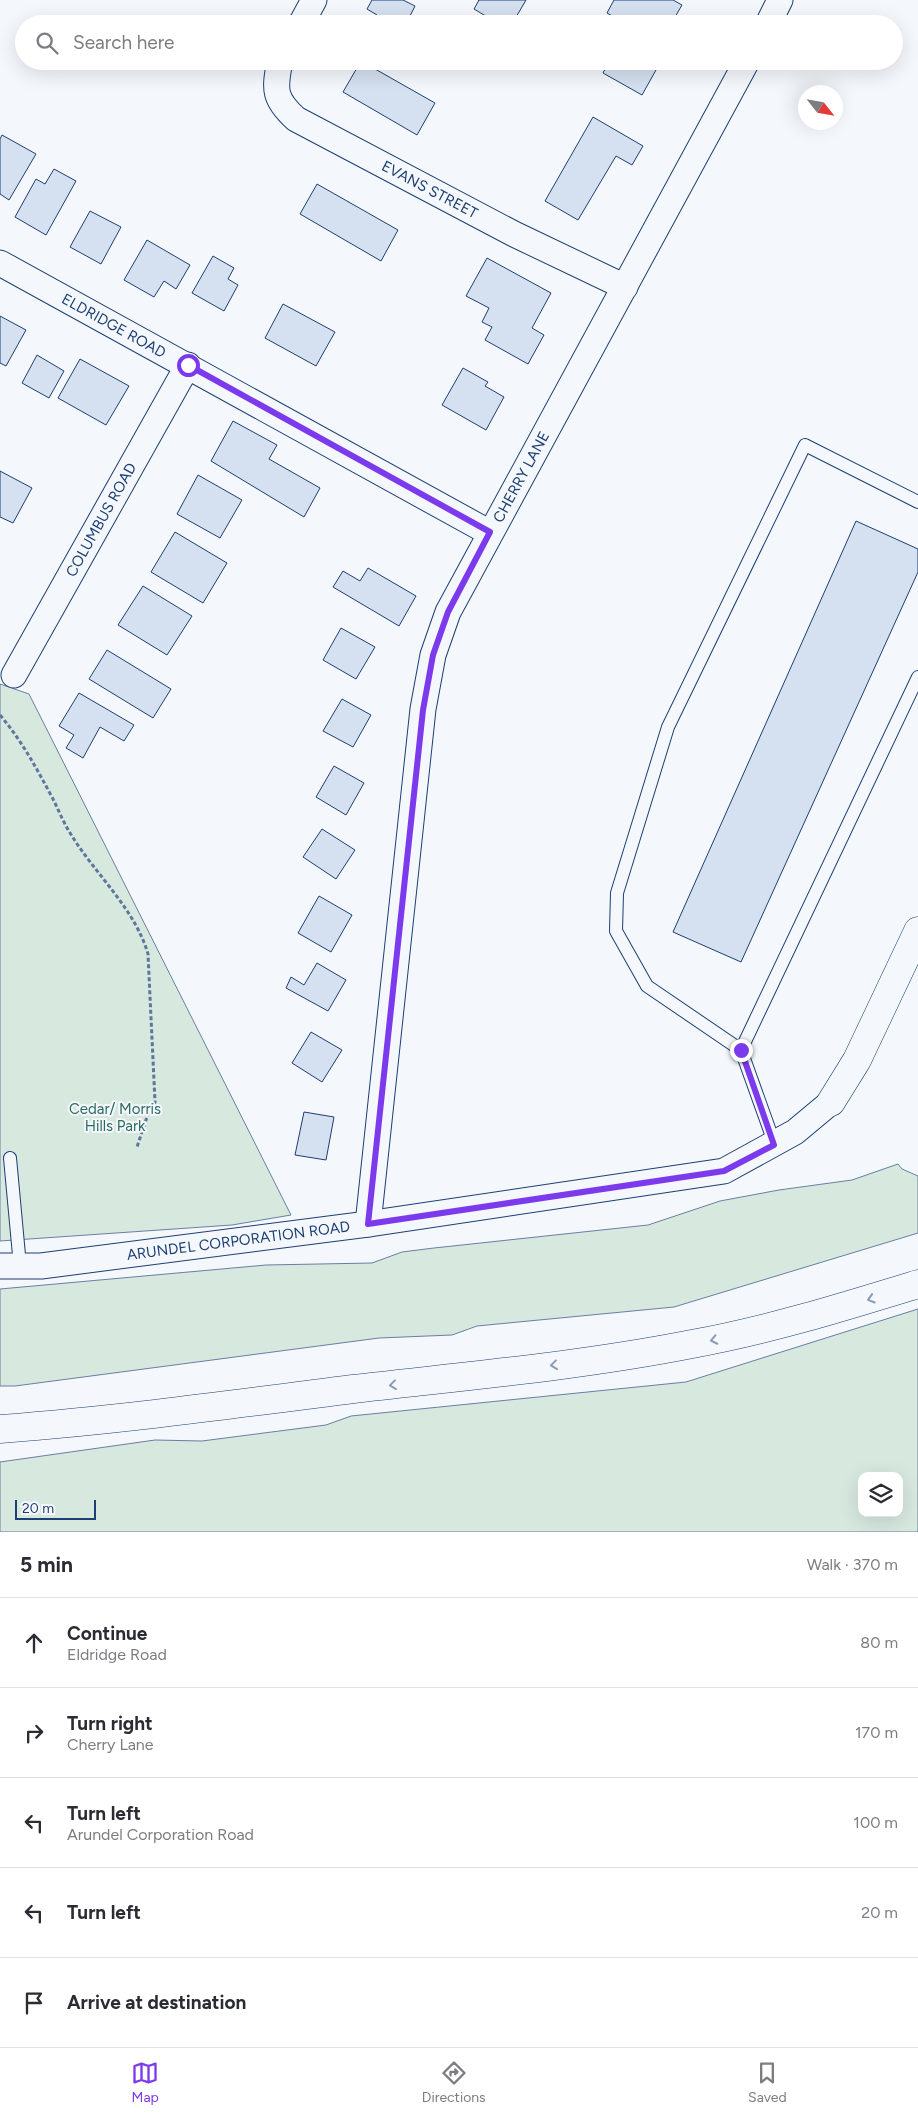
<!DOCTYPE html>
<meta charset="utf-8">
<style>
:root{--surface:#fff;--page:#f7f7f7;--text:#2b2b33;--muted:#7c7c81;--line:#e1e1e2;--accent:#7c3aed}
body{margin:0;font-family:Figtree,sans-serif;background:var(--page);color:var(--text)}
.controls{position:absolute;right:15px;bottom:15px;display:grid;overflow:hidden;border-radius:10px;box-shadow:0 5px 20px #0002}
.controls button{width:45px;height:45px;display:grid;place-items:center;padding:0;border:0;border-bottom:1px solid var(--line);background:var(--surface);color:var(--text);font:25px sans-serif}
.compass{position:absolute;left:798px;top:85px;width:45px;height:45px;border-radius:50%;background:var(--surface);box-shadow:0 5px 20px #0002;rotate:121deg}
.scale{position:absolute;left:15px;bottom:12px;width:81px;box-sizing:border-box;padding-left:5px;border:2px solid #1d3f73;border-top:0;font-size:14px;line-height:18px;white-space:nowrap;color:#1d3f73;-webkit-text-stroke:4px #f4f7fb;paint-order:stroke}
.stop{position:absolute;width:15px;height:15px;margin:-11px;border:4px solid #7c3aed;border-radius:50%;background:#fff}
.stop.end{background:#7c3aed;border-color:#fff;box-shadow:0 1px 5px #0008}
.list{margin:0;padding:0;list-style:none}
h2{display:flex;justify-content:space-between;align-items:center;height:65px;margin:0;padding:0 20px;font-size:21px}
h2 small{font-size:16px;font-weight:400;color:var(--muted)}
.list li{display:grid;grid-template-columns:32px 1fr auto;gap:15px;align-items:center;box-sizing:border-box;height:90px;padding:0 20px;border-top:1px solid var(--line)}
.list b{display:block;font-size:19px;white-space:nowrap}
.list p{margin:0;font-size:16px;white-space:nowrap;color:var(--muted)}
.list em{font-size:16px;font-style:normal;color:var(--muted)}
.icon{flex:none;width:28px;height:28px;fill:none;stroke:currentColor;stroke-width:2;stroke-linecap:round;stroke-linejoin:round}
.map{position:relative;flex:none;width:918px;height:1532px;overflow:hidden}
.search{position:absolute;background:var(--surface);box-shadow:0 5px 20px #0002;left:15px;right:15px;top:15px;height:55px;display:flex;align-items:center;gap:12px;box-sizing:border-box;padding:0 18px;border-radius:28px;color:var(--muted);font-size:19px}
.sheet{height:515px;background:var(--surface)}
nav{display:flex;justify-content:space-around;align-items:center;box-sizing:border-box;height:70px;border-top:1px solid var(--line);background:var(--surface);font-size:14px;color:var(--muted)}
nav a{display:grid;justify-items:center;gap:2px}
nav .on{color:var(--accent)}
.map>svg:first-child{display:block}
.green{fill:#d7e8df;stroke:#687fa3;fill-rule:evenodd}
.building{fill:#d5e0f0;stroke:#1d3f73}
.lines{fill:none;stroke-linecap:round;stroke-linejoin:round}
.service-casing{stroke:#1d3f73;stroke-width:14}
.minor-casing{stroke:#1d3f73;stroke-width:27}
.tertiary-casing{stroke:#1d3f73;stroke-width:29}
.motorway-casing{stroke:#1d3f73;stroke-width:29}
.path{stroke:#5e769c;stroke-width:3;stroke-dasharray:4 2.5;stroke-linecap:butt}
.service{stroke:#f4f7fb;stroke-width:12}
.minor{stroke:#f4f7fb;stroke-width:25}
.tertiary{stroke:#f4f7fb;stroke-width:28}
.motorway{stroke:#f4f7fb;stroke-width:28}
.oneway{stroke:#889bb7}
.route{stroke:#7c3aed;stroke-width:6}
.labels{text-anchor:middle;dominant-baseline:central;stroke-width:4;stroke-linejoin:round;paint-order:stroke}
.street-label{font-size:15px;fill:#1d3f73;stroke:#f4f7fb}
.park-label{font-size:15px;fill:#2c6c60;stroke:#f4f7fb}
</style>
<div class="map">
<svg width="918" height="1532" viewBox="0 0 918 1532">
<rect width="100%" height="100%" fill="#f4f7fb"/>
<path class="green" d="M0,684l29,10 262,521 -59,10 -232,16z
M898,1164l4,5 16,7v57l-244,74 -197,19 -25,9 -73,3 -364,48h-15v-97l266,-24 106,-2 30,-11 32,-4 214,-23 72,-24 59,-11 73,-10z
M918,1309v223h-918v-70l155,-22 47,1 124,-16 25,-9 335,-34zM862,1476h37v37h-37z"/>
<path class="building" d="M372,0h31l12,6 -9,18h-34l5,-9 -10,-6z
M479,0h-1h48l-14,24h-13l-25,-15z
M614,0h59l9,5 -11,19h-45l-19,-11z
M361,61l74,42 -18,32 -74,-43z
M609,61h52l-19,34 -39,-22z
M593,117l50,29 -11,19 -16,-9 -38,64 -33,-19z
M2,135l34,19 -27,46 -9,-6v-55z
M54,169l22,12 -30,54 -31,-18 21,-38 9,5z
M317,184l81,46 -17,31 -81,-47z
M90,211l31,16 -20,37 -31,-17z
M147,240l43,25 -14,24 -12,-8 -10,16 -30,-17z
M213,256l21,12 -6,11 10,6 -14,26 -32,-18z
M487,258l64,35 -19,35 12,7 -16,29 -43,-24 7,-13 -10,-5 7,-14 -23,-12z
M283,304l52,28 -19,34 -51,-28z
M0,316l26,14 -20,36 -6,-3z
M37,355l27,16 -15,27 -27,-15z
M80,359l49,27 -23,39 -48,-27z
M463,368l25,14 -3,4 19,11 -18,33 -44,-25z
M233,421l44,24 -8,14 51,29 -16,29 -93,-56z
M0,471l32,17 -19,35 -13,-6z
M198,475l44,25 -22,38 -43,-24z
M856,521l62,28v23l-177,390 -68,-30z
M175,532l52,31 -24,40 -52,-31z
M368,568l48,28 -17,30 -66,-39 10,-16 17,10z
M143,586l49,30 -25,39 -49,-30z
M341,628l34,19 -19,32 -33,-19z
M107,650l64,39 -18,29 -64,-39z
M79,693l55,32 -10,16 -24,-14 -17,31 -17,-10 8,-13 -15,-9z
M342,699l29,16 -18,32 -30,-16z
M334,766l30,17 -18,32 -30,-18z
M322,829l33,21 -19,29 -33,-22z
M319,896l33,19 -21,37 -33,-19z
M317,963l29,17 -18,31 -42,-23 5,-11 13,8z
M311,1032l31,18 -20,32 -30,-19z
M304,1112l30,5 -8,43 -31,-5z"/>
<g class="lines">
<g class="service-casing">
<path id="service" d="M741,1050l177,-373
M775,1145l-34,-95 -94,-64 -31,-55 1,-38 51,-166 137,-282 113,57
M10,1158l10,108"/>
</g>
<g class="minor-casing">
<g id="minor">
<path d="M301,24l13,-24"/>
<path d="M768,24l12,-24"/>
<path id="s1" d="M280,61c-6,29 -6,38 16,58l218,115 111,53"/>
<path id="s2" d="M0,263l490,270"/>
<path id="s3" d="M14,675l174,-310"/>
<path id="s4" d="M368,1224l55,-515 10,-54 15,-43 299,-551"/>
<path id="s5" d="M0,1266h41l327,-42 356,-53 71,-39 36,-30"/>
</g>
</g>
<g class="tertiary-casing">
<path id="tertiary" d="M831,1102l26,-42 61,-129"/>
</g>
<g class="motorway-casing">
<path id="motorway" d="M0,1429c118,-9 236,-25 353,-40 113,-13 227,-23 339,-45 77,-14 151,-37 226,-60"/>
</g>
<path class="path" d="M0,715c22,26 37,54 53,84 6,12 11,25 19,37 24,39 63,73 76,118l7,148 -7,12 -11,33"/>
<use href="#service" class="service"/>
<use href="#minor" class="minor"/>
<use href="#tertiary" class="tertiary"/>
<use href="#motorway" class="motorway"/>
</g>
<defs><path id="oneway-chevron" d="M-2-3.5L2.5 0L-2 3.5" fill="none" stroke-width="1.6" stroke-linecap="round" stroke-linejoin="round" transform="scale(1.25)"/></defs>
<g class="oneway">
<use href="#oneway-chevron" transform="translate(871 1299) rotate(163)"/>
<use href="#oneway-chevron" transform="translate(714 1340) rotate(168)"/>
<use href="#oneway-chevron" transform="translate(554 1365) rotate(173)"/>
<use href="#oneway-chevron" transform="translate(393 1385) rotate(173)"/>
</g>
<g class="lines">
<path class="route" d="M188,365l302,167 -42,80 -15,43 -10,55 -55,514 356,-53 50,-26 -33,-95"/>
</g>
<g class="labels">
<g class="street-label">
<text stroke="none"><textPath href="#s1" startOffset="216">EVANS STREET</textPath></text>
<text stroke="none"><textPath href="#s2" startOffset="130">ELDRIDGE ROAD</textPath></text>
<text stroke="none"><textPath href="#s4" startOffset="772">CHERRY LANE</textPath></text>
<text stroke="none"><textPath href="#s3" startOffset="178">COLUMBUS ROAD</textPath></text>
<text stroke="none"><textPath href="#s5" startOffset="240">ARUNDEL CORPORATION ROAD</textPath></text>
</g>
<g class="park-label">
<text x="115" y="1109">Cedar/ Morris<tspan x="115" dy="17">Hills Park</tspan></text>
</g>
</g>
</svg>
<div class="controls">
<button><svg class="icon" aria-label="layers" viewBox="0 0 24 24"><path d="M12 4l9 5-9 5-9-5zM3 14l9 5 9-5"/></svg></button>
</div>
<svg class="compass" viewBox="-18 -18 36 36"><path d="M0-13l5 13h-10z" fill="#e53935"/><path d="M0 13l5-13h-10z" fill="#7c7c81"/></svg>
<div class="scale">20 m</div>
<div class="stop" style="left:188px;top:365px"></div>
<div class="stop end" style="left:741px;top:1050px"></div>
<div class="search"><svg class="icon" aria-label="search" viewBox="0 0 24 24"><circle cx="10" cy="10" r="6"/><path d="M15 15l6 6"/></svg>Search here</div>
</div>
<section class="sheet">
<h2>5 min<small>Walk · 370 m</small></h2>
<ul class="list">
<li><svg class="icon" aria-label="ahead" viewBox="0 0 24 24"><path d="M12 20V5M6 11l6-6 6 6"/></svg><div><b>Continue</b><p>Eldridge Road</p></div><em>80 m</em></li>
<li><svg class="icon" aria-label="right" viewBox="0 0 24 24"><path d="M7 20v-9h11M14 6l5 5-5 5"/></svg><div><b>Turn right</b><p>Cherry Lane</p></div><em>170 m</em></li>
<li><svg class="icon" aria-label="left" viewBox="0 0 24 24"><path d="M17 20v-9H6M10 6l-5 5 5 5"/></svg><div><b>Turn left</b><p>Arundel Corporation Road</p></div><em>100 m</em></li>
<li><svg class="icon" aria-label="left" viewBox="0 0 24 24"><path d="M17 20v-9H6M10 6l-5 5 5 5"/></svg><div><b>Turn left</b></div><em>20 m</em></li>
<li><svg class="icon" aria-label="arrive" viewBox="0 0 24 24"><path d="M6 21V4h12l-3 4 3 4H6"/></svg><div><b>Arrive at destination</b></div></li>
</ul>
</section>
<nav>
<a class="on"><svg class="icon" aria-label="map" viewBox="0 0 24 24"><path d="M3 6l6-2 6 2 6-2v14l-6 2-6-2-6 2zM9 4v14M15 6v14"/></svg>Map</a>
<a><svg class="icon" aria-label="directions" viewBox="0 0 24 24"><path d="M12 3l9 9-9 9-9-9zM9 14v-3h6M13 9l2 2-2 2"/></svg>Directions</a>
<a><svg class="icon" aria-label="saved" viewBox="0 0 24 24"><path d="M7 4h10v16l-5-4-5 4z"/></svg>Saved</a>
</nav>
